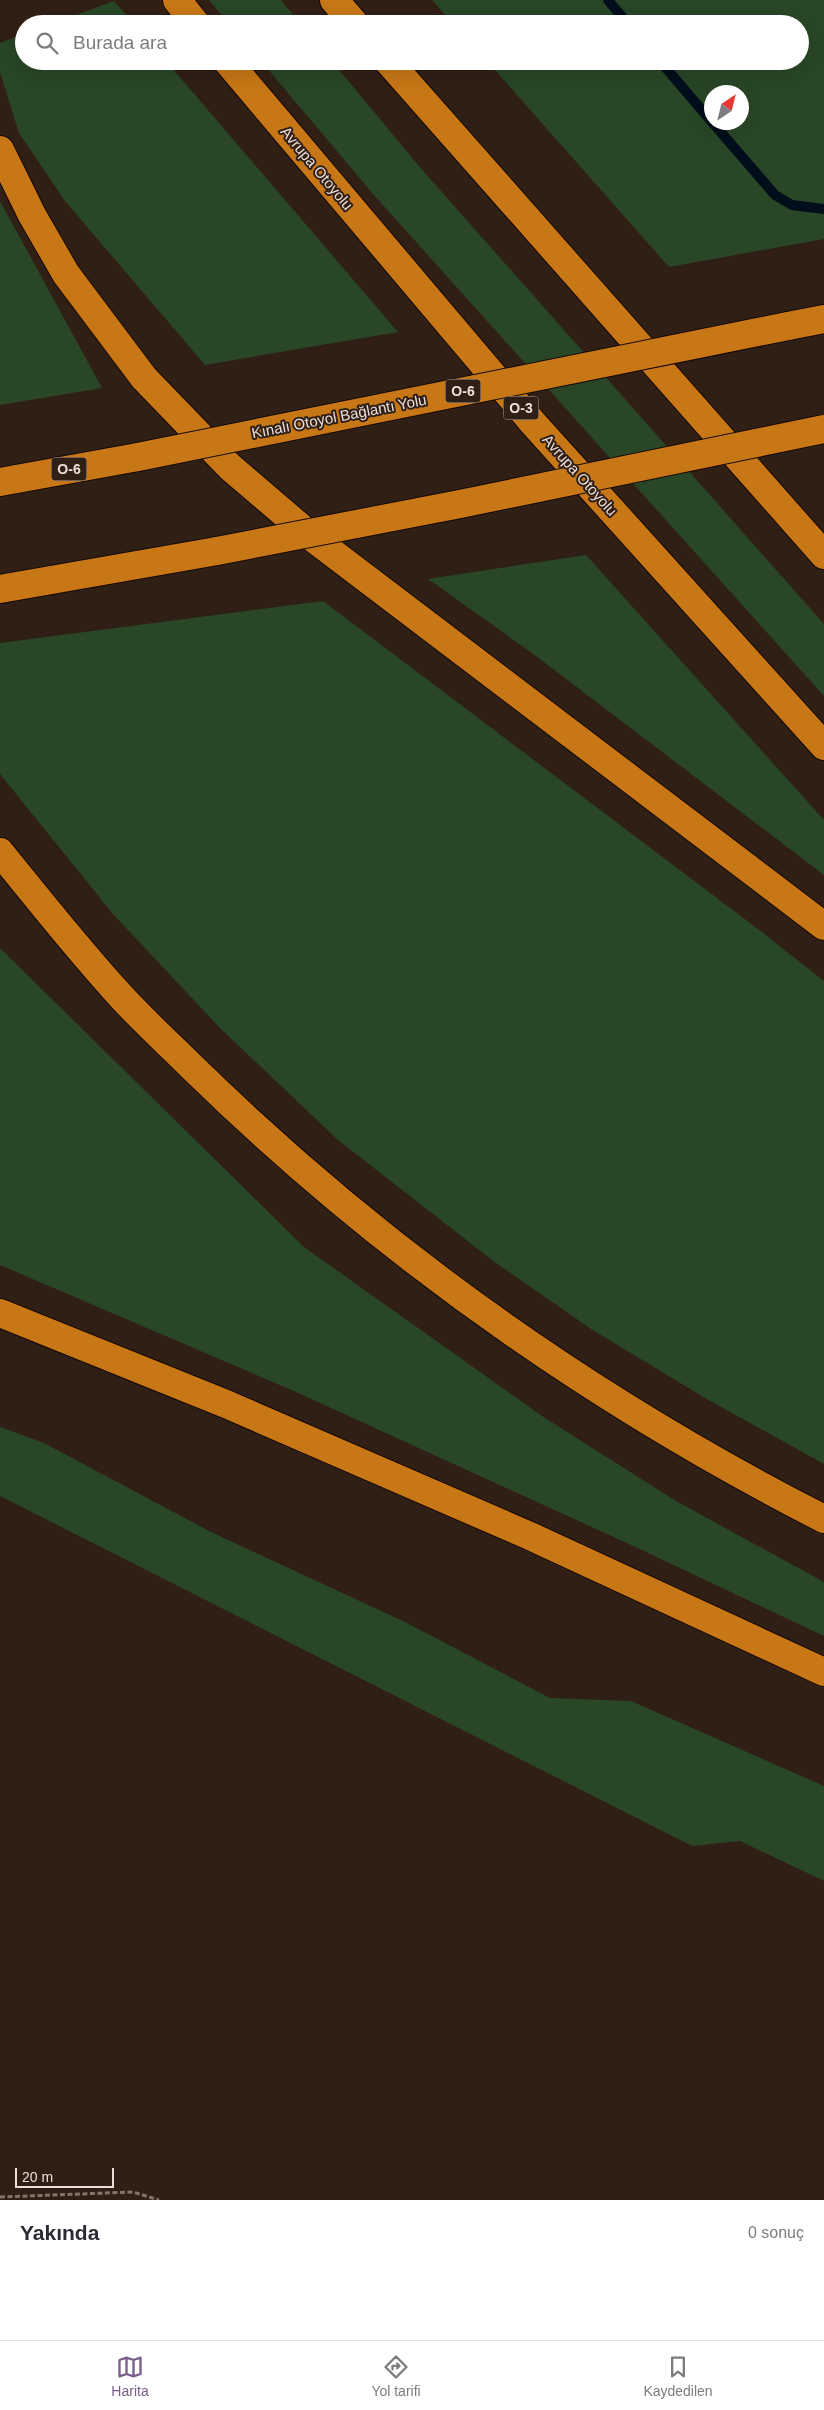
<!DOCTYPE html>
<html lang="tr">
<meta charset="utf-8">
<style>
:root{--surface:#fff;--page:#f7f7f7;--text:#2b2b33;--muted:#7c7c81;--line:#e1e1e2;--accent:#7a5c8a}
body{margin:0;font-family:Arial,sans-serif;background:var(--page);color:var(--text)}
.compass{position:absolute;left:704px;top:85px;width:45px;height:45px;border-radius:50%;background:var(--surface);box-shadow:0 5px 20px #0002;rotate:35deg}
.scale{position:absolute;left:15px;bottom:12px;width:99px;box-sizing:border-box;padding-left:5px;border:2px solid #ecdfd9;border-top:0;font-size:14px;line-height:18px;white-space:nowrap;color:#ecdfd9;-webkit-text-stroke:4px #301f15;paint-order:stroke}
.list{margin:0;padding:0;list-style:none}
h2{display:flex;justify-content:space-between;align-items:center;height:65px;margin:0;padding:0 20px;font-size:21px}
h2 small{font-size:16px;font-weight:400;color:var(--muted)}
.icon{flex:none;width:28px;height:28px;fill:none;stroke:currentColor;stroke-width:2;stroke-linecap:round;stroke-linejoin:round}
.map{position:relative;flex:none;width:824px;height:2200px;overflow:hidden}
.search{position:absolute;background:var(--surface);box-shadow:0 5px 20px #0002;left:15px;right:15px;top:15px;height:55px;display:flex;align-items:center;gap:12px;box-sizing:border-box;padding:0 18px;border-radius:28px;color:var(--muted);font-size:19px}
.sheet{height:140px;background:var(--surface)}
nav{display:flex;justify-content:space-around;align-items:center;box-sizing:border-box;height:70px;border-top:1px solid var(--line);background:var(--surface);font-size:14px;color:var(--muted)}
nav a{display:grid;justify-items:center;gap:2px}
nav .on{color:var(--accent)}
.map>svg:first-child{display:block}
.green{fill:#294627;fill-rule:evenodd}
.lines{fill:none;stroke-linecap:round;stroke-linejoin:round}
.stream{stroke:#000e1b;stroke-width:10}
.highway-casing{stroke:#170802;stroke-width:30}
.path{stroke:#83746c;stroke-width:3;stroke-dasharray:5 2.5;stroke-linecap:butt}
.highway{stroke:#c77716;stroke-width:28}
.highway-bridge-casing{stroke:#170802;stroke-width:30;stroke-linecap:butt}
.highway-bridge{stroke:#c77716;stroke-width:28}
.labels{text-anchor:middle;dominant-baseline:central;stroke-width:4;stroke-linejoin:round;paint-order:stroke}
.shield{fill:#301f15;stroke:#b4a59e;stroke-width:1}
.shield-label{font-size:14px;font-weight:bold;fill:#ecdfd9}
.street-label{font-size:15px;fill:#ecdfd9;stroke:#301f15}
</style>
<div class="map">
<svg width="824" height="2200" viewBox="0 0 824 2200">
<rect width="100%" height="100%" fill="#301f15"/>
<path class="green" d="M209,0h72l20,24h-72z
M432,0h392v239l-155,28 -182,-206h313v-37h-347zM712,92h30v30h-30z
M114,1l20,23h-82z
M24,34v27h142l232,271 -193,33 -140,-164 -46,-68 -19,-61v-29z
M261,61h71l85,103 407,460v72l-451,-502z
M0,201l102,187 -102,17z
M586,555l238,265v55l-292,-222 -104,-74z
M323,601l435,328 66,52v483l-119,-66 -114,-69 -99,-69 -154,-120 -118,-112 -107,-114 -113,-140v-131z
M0,948l304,299 238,169 134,85 148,81v54l-195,-92 -333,-152 -296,-127z
M0,1427l44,16 167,89 194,90 145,76 81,3 193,85v95l-84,-40 -48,5 -692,-350z"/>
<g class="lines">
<path class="stream" d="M608,0l20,24
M660,61l52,61
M712,122l63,73 17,10 32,4"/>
<g class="highway-casing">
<path id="highway" d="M177,0l19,24
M334,0l21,24
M227,61l306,362 291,323
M388,61l436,494
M0,150l32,65 34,59 78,104 86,89 83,71 511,388
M788,326l36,-7
M0,482l138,-25
M0,589l217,-38
M0,852c38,47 76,95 117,140 24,27 51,51 76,76 186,182 400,333 631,451
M0,1313l226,91 304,132 294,136"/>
</g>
<path class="path" d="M0,2197l133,-5 26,8"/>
<use href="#highway" class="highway"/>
<g class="highway-bridge-casing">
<path id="highway-bridge" d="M138,457l650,-131
M217,551l243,-47 364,-75"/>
</g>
<use href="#highway-bridge" class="highway-bridge"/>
</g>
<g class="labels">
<g class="shield">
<rect x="445.5" y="379.5" width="35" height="23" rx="4"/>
<rect x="503.5" y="396.5" width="35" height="23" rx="4"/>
<rect x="51.5" y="457.5" width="35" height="23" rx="4"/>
</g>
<g class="shield-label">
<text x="463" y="391">O-6</text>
<text x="521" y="408">O-3</text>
<text x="69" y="469">O-6</text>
</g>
<g class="street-label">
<text transform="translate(317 168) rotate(50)">Avrupa Otoyolu</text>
<text transform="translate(339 416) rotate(-11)">Kınalı Otoyol Bağlantı Yolu</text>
<text transform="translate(580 475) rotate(48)">Avrupa Otoyolu</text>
</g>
</g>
</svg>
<svg class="compass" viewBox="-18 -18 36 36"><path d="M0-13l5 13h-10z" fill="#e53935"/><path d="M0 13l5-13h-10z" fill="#7c7c81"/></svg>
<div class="scale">20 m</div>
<div class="search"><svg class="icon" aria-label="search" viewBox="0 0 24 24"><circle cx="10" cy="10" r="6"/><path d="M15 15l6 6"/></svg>Burada ara</div>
</div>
<section class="sheet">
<h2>Yakında<small>0 sonuç</small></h2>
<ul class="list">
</ul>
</section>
<nav>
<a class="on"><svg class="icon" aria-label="map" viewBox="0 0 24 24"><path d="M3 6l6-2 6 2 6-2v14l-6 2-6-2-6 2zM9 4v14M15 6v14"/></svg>Harita</a>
<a><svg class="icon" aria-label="directions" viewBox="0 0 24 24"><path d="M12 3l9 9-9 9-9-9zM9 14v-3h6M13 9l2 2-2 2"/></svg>Yol tarifi</a>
<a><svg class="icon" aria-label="saved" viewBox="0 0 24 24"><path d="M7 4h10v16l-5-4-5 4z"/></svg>Kaydedilen</a>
</nav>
